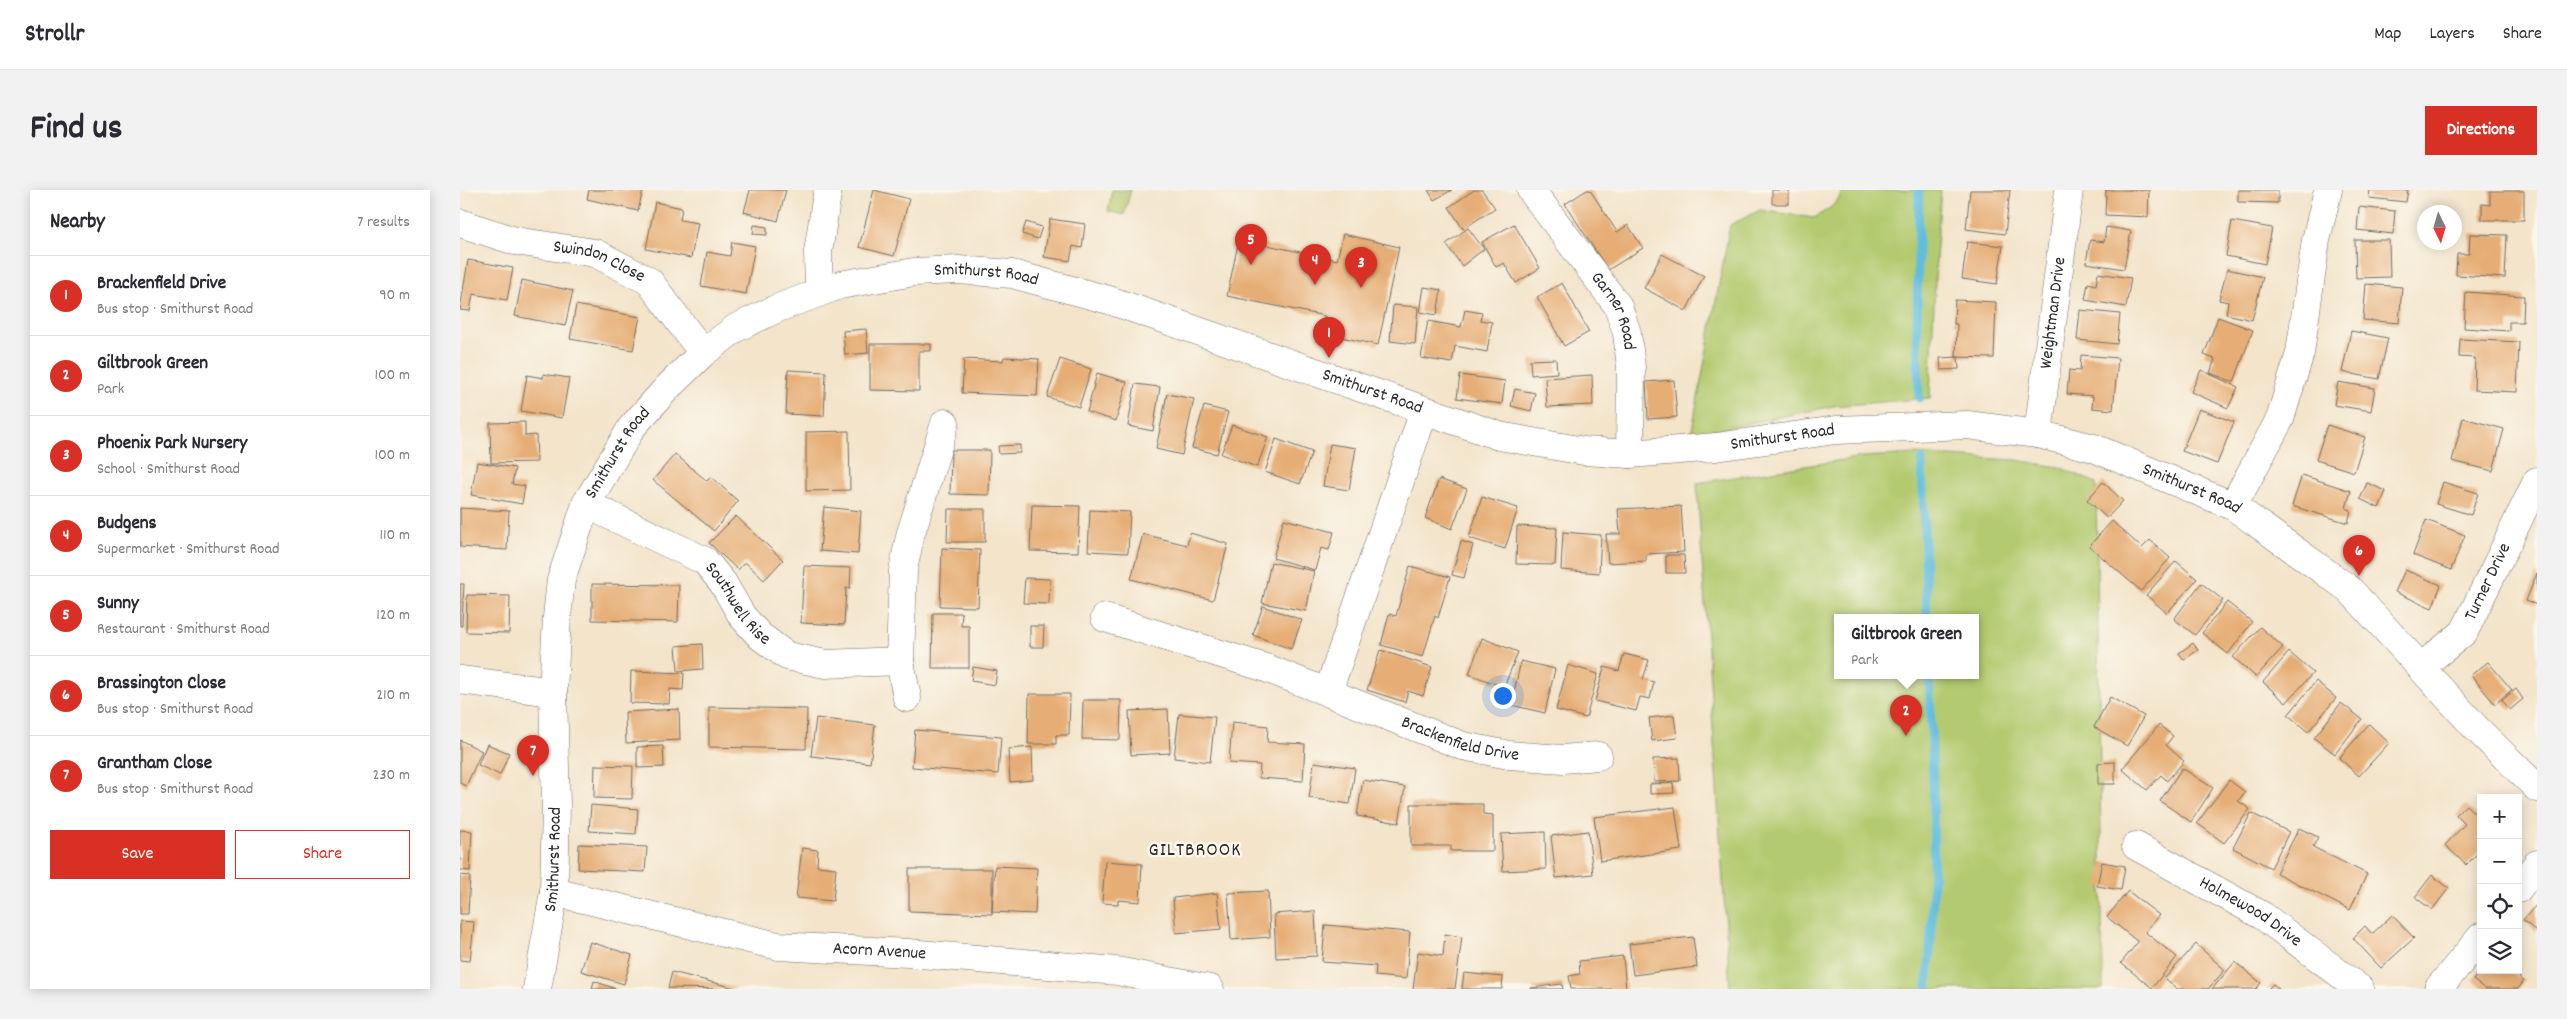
<!DOCTYPE html>
<meta charset="utf-8">
<style>
:root{--surface:#fff;--page:#f2f2f3;--text:#2b2b33;--muted:#7c7c81;--line:#e1e1e2;--accent:#d93025}
body{margin:0;font-family:Dekko,sans-serif;background:var(--page);color:var(--text)}
.controls{position:absolute;right:15px;bottom:15px;display:grid;overflow:hidden;border-radius:0px;box-shadow:0 2px 12px #0003}
.controls button{width:45px;height:45px;display:grid;place-items:center;padding:0;border:0;border-bottom:1px solid var(--line);background:var(--surface);color:var(--text);font:25px sans-serif}
.compass{position:absolute;left:1957px;top:15px;width:45px;height:45px;border-radius:50%;background:var(--surface);box-shadow:0 2px 12px #0003;rotate:175deg}
.you{position:absolute;left:1042px;top:505px;width:18px;height:18px;margin:-12px;border:4px solid #fff;border-radius:50%;background:#1a73e8;box-shadow:0 0 0 8px #1a73e833}
.badge{display:grid;place-items:center;width:32px;height:32px;border-radius:50%;background:var(--accent);color:#fff;font-size:16px;font-weight:700}
.pin{position:absolute;translate:-50% -41px;filter:drop-shadow(0 1px 2px #0008)}
.pin::after{content:'';position:absolute;top:26px;width:18px;height:15px;background:inherit;clip-path:polygon(0 0,100% 0,50% 100%)}
.popup{position:absolute;left:1374px;top:424px;width:145px;height:65px;box-sizing:border-box;display:grid;place-content:center;border-radius:0px;background:var(--surface);filter:drop-shadow(0 1px 4px #0005);font-size:16px;white-space:nowrap;color:var(--muted)}
.popup b{font-size:19px;color:var(--text)}
.popup::after{content:'';position:absolute;left:50%;top:100%;margin-left:-10px;border:10px solid transparent;border-top-color:var(--surface)}
.list{margin:0;padding:0;list-style:none}
h2{display:flex;justify-content:space-between;align-items:center;height:65px;margin:0;padding:0 20px;font-size:21px}
h2 small{font-size:16px;font-weight:400;color:var(--muted)}
.list li{display:grid;grid-template-columns:32px 1fr auto;gap:15px;align-items:center;box-sizing:border-box;height:80px;padding:0 20px;border-top:1px solid var(--line)}
.list b{display:block;font-size:19px;white-space:nowrap}
.list p{margin:0;font-size:16px;white-space:nowrap;color:var(--muted)}
.list em{font-size:16px;font-style:normal;color:var(--muted)}
.actions{display:flex;gap:10px;padding:15px 20px}
.actions a{flex:1;padding:11px 0;border:1px solid var(--accent);border-radius:0px;text-align:center;font-size:18px;color:var(--accent)}
.actions .main{background:var(--accent);color:#fff}
.icon{flex:none;width:28px;height:28px;fill:none;stroke:currentColor;stroke-width:2;stroke-linecap:round;stroke-linejoin:round}
.map{position:relative;flex:none;width:2077px;height:799px;overflow:hidden;border-radius:0px}
header{display:flex;align-items:center;gap:30px;box-sizing:border-box;height:70px;padding:0 25px;background:var(--surface);border-bottom:1px solid var(--line)}
header strong{font-size:24px}
nav{display:flex;gap:28px;margin-inline-start:auto;font-size:18px}
.intro{display:flex;align-items:center;justify-content:space-between;box-sizing:border-box;height:120px;padding:0 30px}
h1{margin:0;font-size:35px}
.button{padding:12px 22px;border-radius:0px;background:var(--accent);color:#fff;font-size:18px;font-weight:700}
main{display:flex;gap:30px;padding:0 30px}
aside{flex:1;background:var(--surface);border-radius:0px;box-shadow:0 2px 12px #0003}
.map>svg:first-child{display:block}
.green{fill:#b3ca6f;stroke:#6f7a4d;fill-rule:evenodd}
.lines{fill:none;stroke-linecap:round;stroke-linejoin:round}
.stream{stroke:#60bdde;stroke-width:9}
.building{fill:#e6ae76}
.minor-casing{stroke:#716c63;stroke-width:29}
.minor{stroke:#fff;stroke-width:28}
.labels{text-anchor:middle;dominant-baseline:central;stroke-width:5;stroke-linejoin:round;paint-order:stroke}
.street-label{font-size:18px;fill:#2b2b2b;stroke:#fbf7ec}
.quarter-label{font-size:20px;letter-spacing:1px;fill:#2b2b2b;stroke:#fbf7ec}
</style>
<header>
<strong>Strollr</strong>
<nav><a>Map</a><a>Layers</a><a>Share</a></nav>
</header>
<div class="intro"><h1>Find us</h1><a class="button">Directions</a></div>
<main>
<aside>
<h2>Nearby<small>7 results</small></h2>
<ul class="list">
<li><span class="badge">1</span><div><b>Brackenfield Drive</b><p>Bus stop · Smithurst Road</p></div><em>90 m</em></li>
<li><span class="badge">2</span><div><b>Giltbrook Green</b><p>Park</p></div><em>100 m</em></li>
<li><span class="badge">3</span><div><b>Phoenix Park Nursery</b><p>School · Smithurst Road</p></div><em>100 m</em></li>
<li><span class="badge">4</span><div><b>Budgens</b><p>Supermarket · Smithurst Road</p></div><em>110 m</em></li>
<li><span class="badge">5</span><div><b>Sunny</b><p>Restaurant · Smithurst Road</p></div><em>120 m</em></li>
<li><span class="badge">6</span><div><b>Brassington Close</b><p>Bus stop · Smithurst Road</p></div><em>210 m</em></li>
<li><span class="badge">7</span><div><b>Grantham Close</b><p>Bus stop · Smithurst Road</p></div><em>230 m</em></li>
</ul>
<div class="actions"><a class="main">Save</a><a>Share</a></div>
</aside>
<div class="map">
<svg width="2077" height="799" viewBox="0 0 2077 799">
<rect width="100%" height="100%" fill="#fbf7ec"/>
<filter id="ink" filterUnits="userSpaceOnUse"><feTurbulence type="fractalNoise" baseFrequency=".02" numOctaves="2"/><feDisplacementMap in="SourceGraphic" scale="10" xChannelSelector="R" yChannelSelector="G"/><feConvolveMatrix kernelMatrix="1 2 1 2 8 2 1 2 1" color-interpolation-filters="sRGB"/></filter>
<filter id="wash" filterUnits="userSpaceOnUse"><feTurbulence type="fractalNoise" baseFrequency=".0096" numOctaves="4" result="noise"/><feDisplacementMap in="SourceGraphic" scale="20" xChannelSelector="R" yChannelSelector="G"/><feGaussianBlur stdDeviation="1.12" result="paint"/><feColorMatrix in="noise" values="0 0 0 0 0 0 0 0 0 0 0 0 0 0 0 0 0 1.4 0 .05"/><feComposite in="paint" operator="in"/></filter>
<g filter="url(#wash)">
<rect width="100%" height="100%" fill="#f3e4ca"/>
<path class="green" d="M652,0h19l-7,25 -16,-4z
M1382,0h99l-5,69 -6,139 -96,8 -143,29 39,-210 30,-15 54,8c11,-7 26,-14 28,-28z
M1455,264l101,6 43,7 37,16 7,506h-373l-33,-506 165,-26zM1377,427h138v58h-138z"/>
<g class="lines">
<path class="stream" d="M1459,0l-2,138 2,70
M1462,270l5,157
M1467,799c10,-105 7,-209 2,-314"/>
</g>
<g id="blocks">
<path class="building" d="M129,0h54l-5,21 -51,-12z
M290,0h36l-8,31 -34,-9z
M414,0l35,9 -15,57 -35,-9z
M968,0h24l-18,10z
M1014,0h8l13,18 -32,21 -14,-22z
M1127,0h3l27,42 11,-7 15,23 -35,22 -43,-66z
M1312,0h17v14h-17z
M1510,0h40l-5,44 -39,-5z
M1646,0h43l-1,27 -43,-2z
M1778,0h40v13l-40,-1z
M1910,0h38l-2,12 -37,-4z
M2030,1h34v29h-42v-16l8,1z
M195,12l27,6 -2,12 18,3 -7,35 -45,-9z
M1899,17l36,4 -2,23 -36,-4z
M590,29l35,5 -3,24 -9,-2 -3,15 -26,-4z
M1772,31l40,7 -7,36 -39,-8z
M566,32l16,5 -4,12 -16,-5z
M1054,34l26,44 -24,15 -12,-20 -8,4 -14,-25z
M294,35l13,2v8l-14,-1z
M1646,37l25,4 -7,38 -38,-6 4,-23 14,2z
M1008,38l16,21 -22,17 -16,-22z
M883,44l56,13 -21,98 -56,-12 3,-17 -98,-20 12,-57 98,21z
M2010,44l37,1 -2,43 -49,-3 1,-21h12z
M1895,50h34l1,37 -34,1z
M272,52l23,4 -9,48 -45,-8 6,-34 23,4z
M1507,52l36,4 -6,38 -35,-5z
M1202,64l42,22 -18,35 -42,-23z
M8,70l45,8 -6,32 -34,-6 -3,17 -10,-1z
M1767,79l36,8 -11,43 -26,-6 2,-12 -9,-2z
M1638,83l33,5 -5,29 -41,-7 3,-17 8,2z
M62,90l51,11 -8,35 -50,-10z
M1102,93l27,49 -25,14 -27,-49z
M1906,94l36,3 -3,36 -36,-3z
M964,97l17,3 -4,25 -17,-3z
M2006,102l58,4 -1,26h-14v9l-45,-3z
M1495,110l41,2 -2,56 -38,-1 1,-33h-3z
M116,115l64,12 -7,33 -63,-11z
M933,115l25,2 -3,37 -25,-3z
M1005,120l17,3 -2,7 12,2 -5,30 -32,-6 -3,17 -31,-5 7,-37 33,6z
M1620,120l40,4 -3,30 -40,-4z
M1758,127l35,13 -19,52 -24,-9 5,-14 -11,-4z
M406,139l2,24 -23,2 -2,-24z
M1891,141l37,7 -9,41 -37,-7z
M2000,149l59,3 -2,50 -43,-2 1,-32 -16,-1z
M410,154h61v7h-12v40l-49,-1z
M1621,165l37,3 -5,52 -21,-2 1,-12 -26,-2 2,-24 11,1z
M544,167l35,2 -2,37 -75,-3 2,-34 39,2z
M1498,167l1,12 -18,1 -1,-12z
M600,169l31,10 -12,38 -32,-10z
M1096,169l1,14 -26,2 -1,-15z
M328,180l38,2 -2,44 -38,-2z
M1741,180l37,17 -10,21 -37,-16z
M637,183l30,9 -11,39 -29,-9z
M83,184l26,4 -7,40 -41,-7 6,-36 16,3z
M1000,185l45,6 -3,23 -45,-6z
M1132,185l1,30 -46,2 -2,-29z
M1214,190l3,37 -29,2 -2,-37z
M1878,192l37,6 -4,23 -37,-6z
M675,194l25,3 -7,44 -25,-5z
M1055,199l20,4 -4,18 -20,-5z
M707,204l27,5 -12,56 -26,-6z
M744,216l24,6 -11,42 -25,-6z
M1739,219l35,13 -17,42 -35,-13z
M2003,228l41,11 -11,42 -41,-10z
M65,232v14l11,-1 1,27 -46,1 -1,-40z
M772,235l36,12 -11,30 -36,-13z
M1867,235l38,12 -11,35 -38,-12z
M389,241l1,59 -44,1v-59z
M816,249l36,13 -12,32 -35,-12z
M870,254l26,4 -7,42 -26,-4z
M560,255v8l-21,1 -1,-8z
M491,260h39l-1,45 -39,-1z
M215,264l32,27 4,-4 27,24 -24,30 -61,-51z
M17,272l38,6 -3,16 13,2 -3,18 -51,-9z
M1842,285l49,16 -5,17 5,2 -3,13 -56,-17z
M979,289l28,10 -15,40 -27,-11z
M1643,292l20,19 -16,17 -20,-18z
M1983,292l35,11 -7,22 -35,-11z
M1907,293l19,8 -7,17 -19,-9z
M1022,307l36,11 -13,41 -36,-11z
M572,315l48,1 -2,46 -48,-1z
M1221,316l3,46 -38,2v7l-38,2 -2,-29h14l-2,-25z
M364,317l37,4 -3,43 -38,-3z
M0,318l49,3 -2,39 -47,-3z
M488,319h37v33h-38z
M630,320l40,2 -2,41 -40,-2z
M276,326l47,44 -19,20 -19,-18 -7,8 -29,-27z
M824,329l50,13 -5,18 -8,-2 -6,22 -42,-12z
M1966,330l39,15 -14,35 -38,-15z
M1652,331l30,27 8,-8 20,18 -29,33 -52,-45z
M1057,336l40,2 -2,37 -39,-1z
M1103,342l38,3 -2,38 -38,-3z
M730,343l38,11 -15,56 -82,-21 12,-45 44,11z
M1001,351l12,4 -9,33 -12,-3z
M482,358l38,2 -2,57 -38,-1z
M1206,365h18l1,18h-19z
M1716,371l21,18 -30,34 -21,-18z
M811,372l43,9 -8,40 -44,-8z
M344,376l47,2 -1,20h-4l-2,37 -43,-2z
M950,376l40,11 -12,41 -3,-2 -12,41 -42,-12 8,-31 7,2z
M1945,380l36,15 -9,23 -37,-16z
M2077,383v32l-11,-4z
M565,388l25,1 -1,25 -26,-1z
M1741,393l22,17 -28,35 -21,-16z
M0,394h4l-2,42h-2z
M132,394l87,1 -1,37 -86,-2z
M7,405l43,1 -1,37 -43,-1z
M1767,412l25,20 -24,32 -26,-21z
M803,416l39,14 -11,29 -38,-14z
M473,423h29l-1,13h8v42h-37z
M570,436h14l-1,21h-13z
M1800,437l23,20 -27,30 -23,-20z
M1022,448l36,14 -14,35 -35,-13z
M1733,453l5,7 -14,10 -5,-7z
M242,454l1,25 -25,2 -2,-25z
M920,460l52,17 -9,29 -15,-5 -3,11 -38,-12z
M1829,462l24,21 -27,30 -23,-21z
M1164,464l25,6 -6,19 11,3 -4,17 -10,-2 -4,14 -41,-10 9,-34 15,4z
M1061,471l34,8 -10,44 -34,-8z
M2028,472l24,28 -17,14 -24,-29z
M1108,475l30,9 -12,44 -30,-8z
M513,477l24,4 -2,14 -24,-4z
M171,481l53,2 -1,17 -13,-1 -1,15 -39,-1z
M1856,491l20,17 -28,34 -20,-17z
M2056,499l7,10 -13,11 -8,-10z
M569,504h41l-1,41h-13v9h-28z
M1650,507l34,19 -17,30 -33,-19z
M623,510h38l-1,40 -38,-1z
M1881,513l21,16 -27,35 -21,-16z
M249,517l98,2 -1,40 -97,-2z
M219,519l1,31 -54,3 -1,-31z
M708,519l2,44 -39,2 -2,-44z
M719,524l36,3 -5,45 -36,-4z
M1214,525l3,23 -25,3 -3,-23z
M356,528l59,7 -5,38 -59,-7z
M772,532l36,4 -1,16 38,2 -2,37 -44,-3 1,-13 -31,-2z
M1909,534l20,19 -30,33 -20,-18z
M1699,535l14,11 -7,9 18,16 -17,20 -6,-6 -14,15 -25,-21z
M455,540l86,7 -3,37 -86,-7z
M0,550l22,11 -16,35 -6,-3z
M27,554l22,9 -9,22 -22,-10z
M203,556l1,21 -27,1v-21z
M572,557l1,33 -23,2 -2,-33z
M1219,568l1,23 -26,1 -1,-23z
M854,572l41,6 -5,36 -41,-6z
M1655,572v22h-17v-21z
M135,575l38,1 -1,33 -38,-1z
M1722,578l31,20 -22,34 -31,-21z
M903,590l42,7 -6,36 -42,-7z
M1769,590l16,12 -7,9 12,8 -26,34 -27,-20z
M1213,593l1,10 -24,1v-10z
M951,614h72v10l10,1v36h-42v-5h-40z
M131,615l47,4 -2,25 -47,-3z
M2006,615l15,14v31l-15,15 -21,-20 20,-21 -9,-9z
M1215,617l6,43 -81,11 -6,-44z
M1791,623l38,19 -18,36 -38,-20z
M1839,638l19,9 -5,10 54,27 -17,36 -74,-37z
M0,640l12,1 -2,40 -10,-1z
M1128,641l5,43 -37,4 -5,-42z
M1085,642l1,37 -43,2 -2,-37z
M119,654l68,3 -2,25 -67,-3z
M342,658l16,2 -1,16 19,2 -3,33 -37,-3z
M645,671l37,3 -2,38 -22,-2v4l-16,-1z
M1642,672l23,4 -4,24 -24,-4z
M535,676l42,2 -2,46 -43,-2z
M449,679h83v45l-83,-3z
M0,685l10,1 -2,38h-8z
M1972,685l17,13 -17,22 -17,-13z
M808,701l2,46 -39,3 -3,-47z
M1668,701l31,24 -14,17 32,25 -25,31 -31,-25 17,-21 -31,-25z
M757,703l4,36 -45,4 -3,-35z
M2077,714v28l-14,-12z
M855,721l2,45 -41,2 -2,-44z
M1932,725l22,23 -33,30 -28,-30 12,-12 7,8z
M0,731l14,1 -4,39 -10,-1z
M865,735l85,7 -4,47 -31,-3 1,-10 -54,-4z
M985,744l17,3 -7,52h-42l5,-37 25,4z
M1233,747l4,30 -64,8 -4,-31z
M130,752l42,13 -8,29 -43,-13z
M1736,754l29,26 -17,19h-31l-12,-11z
M1163,766l3,33h-55l-2,-13 11,-2 -1,-13z
M1775,772l26,21 -5,6h-44z
M2020,780h30l14,11 -6,8h-33l-12,-9z
M212,782l63,16v1l-67,-1z
M1004,783l39,4 -1,12h-40z
M134,791l22,8h-24z
M1102,794l1,5h-32v-1z
M1813,794l6,5h-11z"/>
</g>
</g>
<g filter="url(#ink)">
<use href="#blocks" fill-opacity="0" stroke="#716c63" stroke-width="1"/>
<g class="lines">
<g class="minor-casing">
<g id="minor">
<path id="s1" d="M1071,0l87,116 9,27 4,35 -1,86"/>
<path id="s2" d="M0,33l55,18 80,12 54,28 54,72"/>
<path d="M359,102l-1,-40 9,-58"/>
<path id="s3" d="M1578,244l31,-244"/>
<path id="s4" d="M126,314l119,57 18,22 19,33 18,20 27,20 38,8 75,-3 3,-90 7,-35 35,-113"/>
<path d="M1773,316l47,-87 20,-66 16,-113 12,-50"/>
<path id="s5" d="M645,428l161,50 197,78 46,9 54,4 35,-3"/>
<path d="M440,471l7,37"/>
<path id="s6" d="M1961,477l43,-35 73,-151"/>
<path d="M0,490l93,12"/>
<path d="M868,502l96,-281"/>
<path id="s7" d="M1676,656l127,70 97,73"/>
<path d="M2058,699l19,-25"/>
<path id="s8" d="M94,702l224,54 130,7 209,18 93,18"/>
<path id="s9" d="M77,799l17,-97 2,-86 -3,-114 4,-75 4,-37 25,-76 46,-77 36,-40 35,-34 33,-25 42,-20 62,-23 74,-13 44,-2 54,4 97,26 390,136 85,15 46,3 86,-7 120,-17 131,-5 71,9 56,14 139,58 116,83 127,139 61,60"/>
<path d="M1978,799l43,-52"/>
</g>
</g>
<use href="#minor" class="minor"/>
</g>
</g>
<g class="labels">
<g class="street-label">
<text stroke="none"><textPath href="#s2" startOffset="145">Swindon Close</textPath></text>
<text stroke="none"><textPath href="#s9" startOffset="985">Smithurst Road</textPath></text>
<text stroke="none"><textPath href="#s1" startOffset="148">Garner Road</textPath></text>
<text stroke="none"><textPath href="#s3" startOffset="122">Weightman Drive</textPath></text>
<text stroke="none"><textPath href="#s9" startOffset="1390">Smithurst Road</textPath></text>
<text stroke="none"><textPath href="#s9" startOffset="1810">Smithurst Road</textPath></text>
<text stroke="none"><textPath href="#s9" startOffset="551">Smithurst Road</textPath></text>
<text stroke="none"><textPath href="#s9" startOffset="2230">Smithurst Road</textPath></text>
<text stroke="none"><textPath href="#s6" startOffset="111">Turner Drive</textPath></text>
<text stroke="none"><textPath href="#s4" startOffset="186">Southwell Rise</textPath></text>
<text stroke="none"><textPath href="#s5" startOffset="376">Brackenfield Drive</textPath></text>
<text stroke="none"><textPath href="#s9" startOffset="131">Smithurst Road</textPath></text>
<text stroke="none"><textPath href="#s7" startOffset="132">Holmewood Drive</textPath></text>
<text stroke="none"><textPath href="#s8" startOffset="332">Acorn Avenue</textPath></text>
</g>
<g class="quarter-label">
<text x="735" y="661">GILTBROOK</text>
</g>
</g>
</svg>
<div class="controls">
<button>+</button>
<button>−</button>
<button><svg class="icon" aria-label="locate" viewBox="0 0 24 24"><circle cx="12" cy="12" r="6"/><path d="M12 2v4M12 18v4M2 12h4M18 12h4"/></svg></button>
<button><svg class="icon" aria-label="layers" viewBox="0 0 24 24"><path d="M12 4l9 5-9 5-9-5zM3 14l9 5 9-5"/></svg></button>
</div>
<svg class="compass" viewBox="-18 -18 36 36"><path d="M0-13l5 13h-10z" fill="#e53935"/><path d="M0 13l5-13h-10z" fill="#7c7c81"/></svg>
<div class="you"></div>
<div class="pin badge" style="left:869px;top:168px">1</div>
<div class="pin badge" style="left:1446px;top:546px">2</div>
<div class="popup"><b>Giltbrook Green</b>Park</div>
<div class="pin badge" style="left:901px;top:98px">3</div>
<div class="pin badge" style="left:855px;top:95px">4</div>
<div class="pin badge" style="left:791px;top:75px">5</div>
<div class="pin badge" style="left:1899px;top:386px">6</div>
<div class="pin badge" style="left:73px;top:586px">7</div>
</div>
</main>
